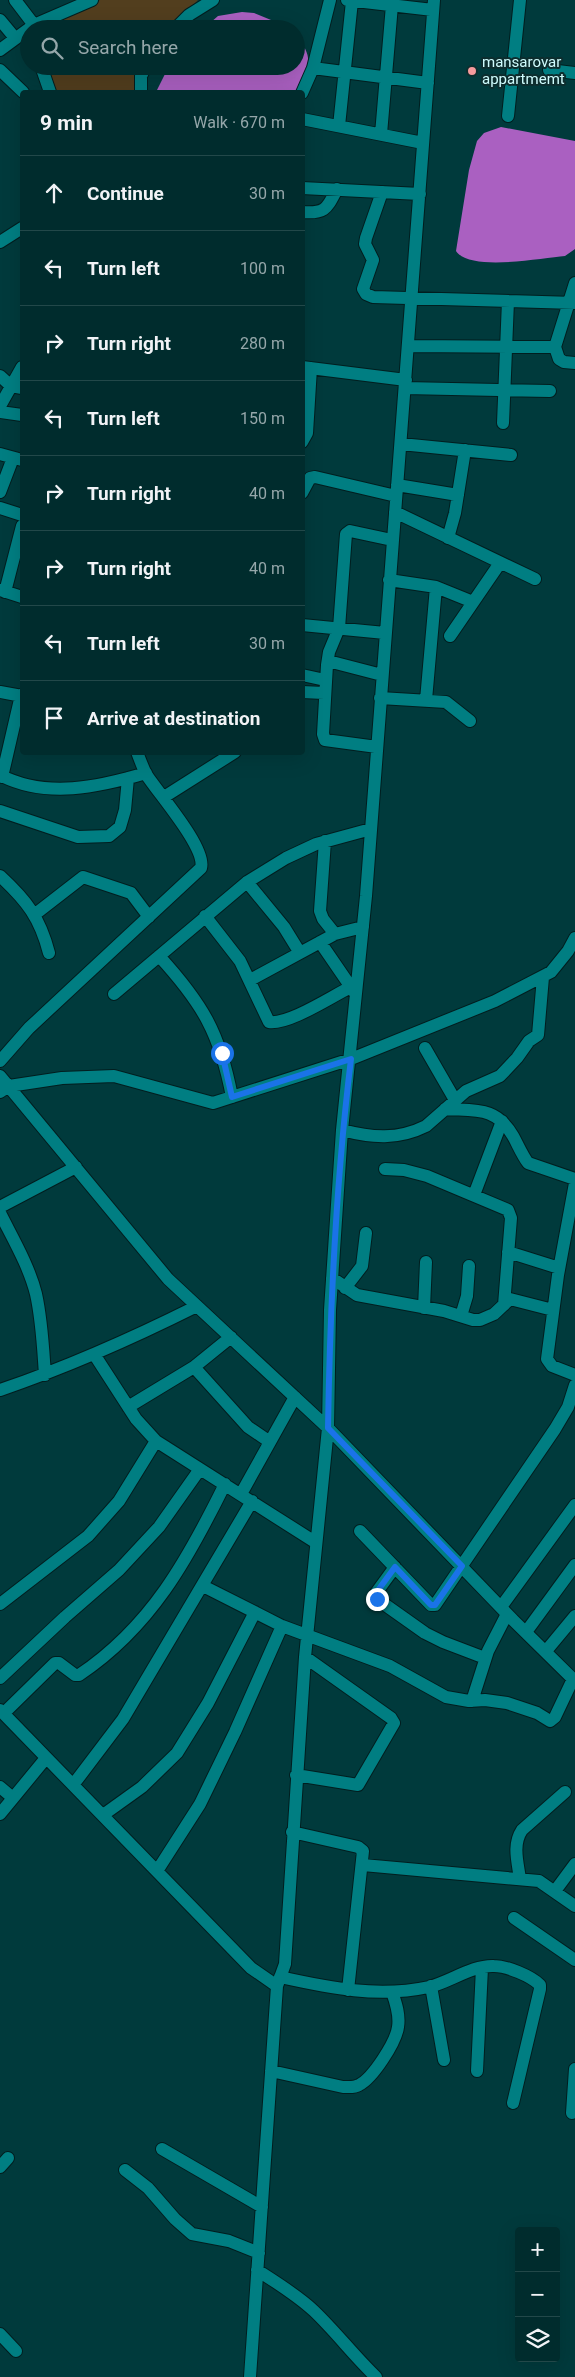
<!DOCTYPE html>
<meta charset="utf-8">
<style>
:root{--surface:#002c2d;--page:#0e3839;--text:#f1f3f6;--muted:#95a7aa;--line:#224849}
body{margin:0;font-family:Roboto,sans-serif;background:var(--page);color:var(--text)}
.controls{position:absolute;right:15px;bottom:15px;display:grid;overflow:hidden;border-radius:5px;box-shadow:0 5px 20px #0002}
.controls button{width:45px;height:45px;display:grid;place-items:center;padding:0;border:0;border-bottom:1px solid var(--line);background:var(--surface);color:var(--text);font:25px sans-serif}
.stop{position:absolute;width:15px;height:15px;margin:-11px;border:4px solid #1a73e8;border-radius:50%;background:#fff}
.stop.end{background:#1a73e8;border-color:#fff;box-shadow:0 1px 5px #0008}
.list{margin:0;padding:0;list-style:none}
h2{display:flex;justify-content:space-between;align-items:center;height:65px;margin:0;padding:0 20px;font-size:21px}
h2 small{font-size:16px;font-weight:400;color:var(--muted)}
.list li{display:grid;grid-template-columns:32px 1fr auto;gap:15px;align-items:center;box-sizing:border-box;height:75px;padding:0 20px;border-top:1px solid var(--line)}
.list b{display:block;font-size:19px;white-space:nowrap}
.list em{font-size:16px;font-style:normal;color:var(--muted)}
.icon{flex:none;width:28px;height:28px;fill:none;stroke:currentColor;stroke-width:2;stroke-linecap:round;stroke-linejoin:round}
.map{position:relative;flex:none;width:575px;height:2377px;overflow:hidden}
.search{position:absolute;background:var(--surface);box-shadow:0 5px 20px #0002;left:20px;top:20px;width:285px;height:55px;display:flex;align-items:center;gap:12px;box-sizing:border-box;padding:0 18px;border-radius:28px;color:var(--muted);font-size:19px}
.panel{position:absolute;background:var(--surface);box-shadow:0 5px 20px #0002;left:20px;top:90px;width:285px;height:665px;border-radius:5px}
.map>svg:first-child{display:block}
.green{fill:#523e1e}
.water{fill:#aa60c1}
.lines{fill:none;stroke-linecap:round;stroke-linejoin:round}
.minor-casing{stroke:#001e1f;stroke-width:14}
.minor{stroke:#007e82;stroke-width:12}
.route{stroke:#1a73e8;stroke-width:6}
.poi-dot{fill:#f59b9d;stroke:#0d2d2e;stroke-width:2}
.labels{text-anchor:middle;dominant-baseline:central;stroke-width:4;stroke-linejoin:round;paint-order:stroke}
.poi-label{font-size:15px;fill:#cffcfd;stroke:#0d2d2e;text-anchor:start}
</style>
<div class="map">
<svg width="575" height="2377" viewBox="0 0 575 2377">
<rect width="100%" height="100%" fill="#003a3c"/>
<path class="green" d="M100,0h98l-27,29h-135z
M36,66h112l-8,26h-75l-20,-3z"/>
<path class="water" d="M242,12l12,1 39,16h-90l15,-13z
M296,33c19,29 13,29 1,59h-141l13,-26h127z
M501,127l74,14v108l-10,7c-24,2 -95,16 -109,-5l13,-81 8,-29 7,-8z"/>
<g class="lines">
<g class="minor-casing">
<path id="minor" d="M15,0l19,25
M347,0l86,10
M0,20l15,18
M175,29l14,-14 24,-15
M0,50l34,-25 58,-25
M41,66l9,26
M313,68l115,15
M0,70l23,22
M549,70l26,3
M141,92v-16l5,-10
M302,93l11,-25 17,-68
M508,116l12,-116
M302,119l121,24
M339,126l13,-125
M381,134l11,-129
M302,188l118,6
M382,192l-16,46 -1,6 8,16 -10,29 3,5 7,3 202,6
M302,212c24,2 25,-4 35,-23
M0,242l22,-14
M575,283l-20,64 4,12 5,3 11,1
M408,346l147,1
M302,367l104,13
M0,376l11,10 11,2
M405,388l145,3
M0,406l22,-39
M0,412l22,3
M503,423l5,-122
M302,442l5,-9 4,-65
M401,444l110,11
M0,454l22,6
M397,485l61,10
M0,492l13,-34
M302,493l8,-15 5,-1 81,19
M0,508l22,7
M395,512l140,67
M448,538l7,-25 10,-63
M389,580l47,7 37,15
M0,590l22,7
M5,592l17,-66
M302,625l83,8
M450,636l50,-73
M328,661l54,14
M302,675l23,5
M0,692l22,4
M302,692l22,1
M380,698l66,4 24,19
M426,700l10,-113
M377,747l-52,-7 -2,-6 4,-69 2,-13 10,-24 7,-94 4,-3 42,9
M0,775c46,24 99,12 146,-2
M2,777l19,-82
M164,797l71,-45
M0,811l78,26 31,-1 11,-9 5,-17 3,-32
M325,841l-5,70 3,8 12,15
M0,876c27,25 40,42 49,77
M247,882l37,45 16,26
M34,915l49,-38 48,16 18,24
M205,916l35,45 29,61c20,3 63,-26 82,-35
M320,942l35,51
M159,956c43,47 61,77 73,141
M250,980l85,-46 28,-7
M114,994l133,-112 39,-24 30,-14 55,-15
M425,1048l30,52
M0,1061l29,-33 172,-160c6,-20 -44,-76 -55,-94 -3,-6 -6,-14 -9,-22
M0,1076l168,203 160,149 185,192 62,61
M0,1092l9,-6 53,-8 52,-2 99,27 138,-44 144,-58 56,-29 17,-21 7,-13
M445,1109c30,2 51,-3 68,27 5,9 9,19 15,27l47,16
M342,1130c30,8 56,10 84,-4l40,-35 34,-15 17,-18 12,-17 9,-6 5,-58
M385,1169l19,1 23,6 81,34 3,8 -7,87
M575,1183l-17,92 -11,84 5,7 23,9
M474,1195l28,-74
M0,1207l76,-40
M0,1213c13,26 29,53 36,81 6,27 7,53 9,81
M508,1252l51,16
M332,1278l25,17 87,16 29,9h7l14,-6 16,-15 43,11
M345,1288l17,-22 4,-33
M424,1308l2,-46
M461,1316l6,-20 2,-30
M94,1354l42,65 20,22 159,101
M194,1367l54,60 22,15
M0,1390c68,-23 133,-52 197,-84
M128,1407l66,-40 37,-30
M241,1494l54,-97
M360,1531l71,74h4l120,-176 13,-22 7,-22
M395,1567l-19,26 1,6 48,34 18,9 42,16
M203,1586l79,40 108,40 56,31 23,4 16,-1 22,3 30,10 13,8 5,-4 18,-38
M0,1604l88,-68 31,-35 37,-60
M501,1607l74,-102
M526,1632l49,-67
M546,1651l29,-35
M0,1678l65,-61 54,-47 40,-43 41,-58
M472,1701l16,-50 19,-37
M0,1710l251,258 26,18
M4,1713l51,-50h4l16,12h4c72,-48 109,-116 146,-191
M296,1775l62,10 36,-62 -3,-5 -86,-61
M73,1785l50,-66 129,-218
M0,1787l13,11
M0,1814l46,-56
M103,1815l39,-28 35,-34 31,-50 47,-91
M292,1832l66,15 5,4 -15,139
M363,1865l176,16 36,25
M157,1871l43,-67 35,-72 47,-106
M520,1879c-2,-16 -8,-34 2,-49l43,-38
M555,1891l20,-27
M514,1918l61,42
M280,1977c50,11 98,21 149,10 21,-5 43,-22 65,-21 13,0 37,10 46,19v4l-27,114
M431,1986l13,74
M271,2071l72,16c6,0 11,1 16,-2 14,-7 37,-43 39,-58 2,-12 -2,-24 -6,-35
M477,2071l5,-103
M572,2113l3,-44
M162,2149l100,58
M0,2167l8,-9
M125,2170l23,18 27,31 17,15 37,7 30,12
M257,2270c20,13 40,25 57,41 22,21 40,45 62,66
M0,2334l16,17
M250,2377l27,-391 8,-22 20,-307 23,-229 2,-118 12,-180 24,-234 68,-896"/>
</g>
<use href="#minor" class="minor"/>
</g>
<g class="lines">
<path class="route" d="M222,1053l10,44 119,-38c-15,122 -21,246 -23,369l134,138 -27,39h-4l-36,-38 -19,26 1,6"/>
</g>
<circle class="poi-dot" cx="472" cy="71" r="5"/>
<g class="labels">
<g class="poi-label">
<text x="482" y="62">mansarovar<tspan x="482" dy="17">appartmemt</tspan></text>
</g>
</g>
</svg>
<div class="controls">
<button>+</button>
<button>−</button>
<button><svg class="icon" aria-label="layers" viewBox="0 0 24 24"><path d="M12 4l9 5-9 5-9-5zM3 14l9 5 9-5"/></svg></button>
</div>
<div class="stop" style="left:222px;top:1053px"></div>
<div class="stop end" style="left:377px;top:1599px"></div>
<div class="search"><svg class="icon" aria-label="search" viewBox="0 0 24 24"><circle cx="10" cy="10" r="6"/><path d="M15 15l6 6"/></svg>Search here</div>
<section class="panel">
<h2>9 min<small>Walk · 670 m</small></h2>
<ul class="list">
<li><svg class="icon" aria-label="ahead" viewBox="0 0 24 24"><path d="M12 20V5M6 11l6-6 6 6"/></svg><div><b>Continue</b></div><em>30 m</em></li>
<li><svg class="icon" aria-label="left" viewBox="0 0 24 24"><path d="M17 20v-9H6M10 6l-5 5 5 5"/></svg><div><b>Turn left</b></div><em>100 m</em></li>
<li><svg class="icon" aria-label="right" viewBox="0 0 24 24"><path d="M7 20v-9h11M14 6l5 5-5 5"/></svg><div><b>Turn right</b></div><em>280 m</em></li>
<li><svg class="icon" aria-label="left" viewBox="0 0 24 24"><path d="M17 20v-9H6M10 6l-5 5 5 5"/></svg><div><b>Turn left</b></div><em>150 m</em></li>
<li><svg class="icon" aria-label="right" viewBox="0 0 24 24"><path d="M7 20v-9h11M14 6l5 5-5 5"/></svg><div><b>Turn right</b></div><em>40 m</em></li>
<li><svg class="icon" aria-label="right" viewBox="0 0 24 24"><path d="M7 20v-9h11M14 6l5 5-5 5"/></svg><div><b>Turn right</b></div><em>40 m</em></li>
<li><svg class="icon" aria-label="left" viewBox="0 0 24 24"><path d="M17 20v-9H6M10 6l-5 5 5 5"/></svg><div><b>Turn left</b></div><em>30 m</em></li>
<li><svg class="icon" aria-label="arrive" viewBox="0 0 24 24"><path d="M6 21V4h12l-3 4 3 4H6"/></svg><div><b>Arrive at destination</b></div></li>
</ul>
</section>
</div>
